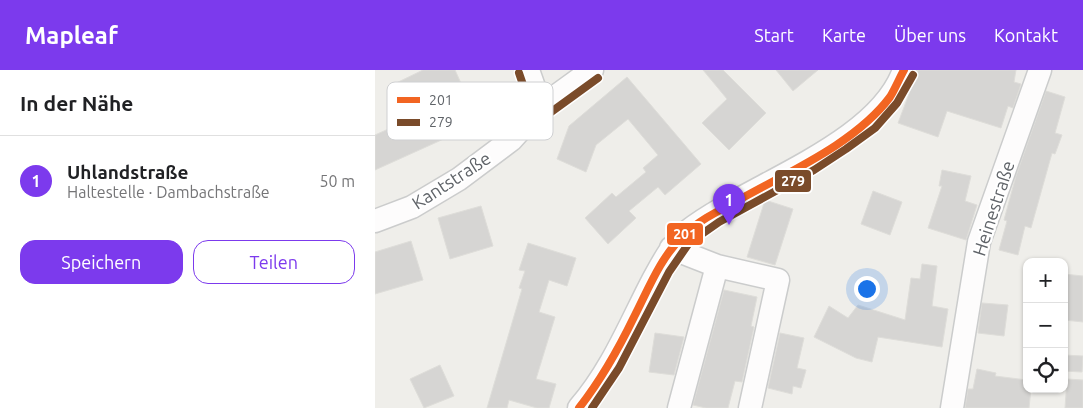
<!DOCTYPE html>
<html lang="de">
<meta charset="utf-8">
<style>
:root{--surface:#fff;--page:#f6f6f6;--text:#202124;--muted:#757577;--line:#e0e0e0;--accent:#7c3aed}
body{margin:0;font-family:Ubuntu,sans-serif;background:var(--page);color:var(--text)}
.controls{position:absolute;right:15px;bottom:15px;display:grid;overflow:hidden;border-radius:10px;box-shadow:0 1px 4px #0004}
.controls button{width:45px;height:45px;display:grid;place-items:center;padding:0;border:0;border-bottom:1px solid var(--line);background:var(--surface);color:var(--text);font:25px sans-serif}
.you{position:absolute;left:491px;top:218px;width:18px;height:18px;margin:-12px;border:4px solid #fff;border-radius:50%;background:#1a73e8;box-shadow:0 0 0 8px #1a73e833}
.badge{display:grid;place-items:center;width:32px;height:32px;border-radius:50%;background:var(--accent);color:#fff;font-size:16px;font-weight:700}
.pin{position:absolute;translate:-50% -41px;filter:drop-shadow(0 1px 2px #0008)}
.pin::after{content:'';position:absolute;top:26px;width:18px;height:15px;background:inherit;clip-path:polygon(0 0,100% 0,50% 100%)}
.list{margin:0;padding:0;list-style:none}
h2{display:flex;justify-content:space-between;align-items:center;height:65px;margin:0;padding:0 20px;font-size:21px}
h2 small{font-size:16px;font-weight:400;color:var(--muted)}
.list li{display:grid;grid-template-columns:32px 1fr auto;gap:15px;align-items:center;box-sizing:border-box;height:90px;padding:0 20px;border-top:1px solid var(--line)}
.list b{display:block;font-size:19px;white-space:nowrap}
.list p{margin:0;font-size:16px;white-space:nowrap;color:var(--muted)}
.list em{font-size:16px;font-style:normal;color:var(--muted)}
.actions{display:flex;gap:10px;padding:15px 20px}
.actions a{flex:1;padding:11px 0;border:1px solid var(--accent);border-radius:15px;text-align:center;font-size:18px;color:var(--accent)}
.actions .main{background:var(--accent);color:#fff}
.icon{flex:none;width:28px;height:28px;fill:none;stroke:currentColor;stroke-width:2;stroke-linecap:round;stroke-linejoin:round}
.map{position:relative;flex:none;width:708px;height:338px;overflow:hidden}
header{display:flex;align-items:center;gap:30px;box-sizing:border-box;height:70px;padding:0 25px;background:var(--accent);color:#fff}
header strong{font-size:24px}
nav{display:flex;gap:28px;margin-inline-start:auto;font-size:18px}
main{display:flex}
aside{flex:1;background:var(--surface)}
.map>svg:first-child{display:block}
.building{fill:#d6d5d3;stroke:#deddd9}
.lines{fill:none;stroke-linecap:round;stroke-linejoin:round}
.minor-casing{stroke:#cbcccc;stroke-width:25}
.minor{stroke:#fdfcfc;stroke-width:22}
.bus-1-casing{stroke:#fff;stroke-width:11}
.bus-2-casing{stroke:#fff;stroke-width:11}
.bus-1{stroke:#f26522;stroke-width:8}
.bus-2{stroke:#7a4b2a;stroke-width:8}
.labels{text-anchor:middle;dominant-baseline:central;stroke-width:4.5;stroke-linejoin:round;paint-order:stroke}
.street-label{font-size:18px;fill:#5f6368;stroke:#fff}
.key{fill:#fff;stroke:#cfd0d2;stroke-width:1}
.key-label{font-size:14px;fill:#5f6368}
.line-badge{stroke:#fff;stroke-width:2}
.badge-label{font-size:14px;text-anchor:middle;font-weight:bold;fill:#fff}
</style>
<header>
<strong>Mapleaf</strong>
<nav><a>Start</a><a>Karte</a><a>Über uns</a><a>Kontakt</a></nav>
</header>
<main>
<aside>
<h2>In der Nähe<small></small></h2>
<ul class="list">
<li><span class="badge">1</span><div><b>Uhlandstraße</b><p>Haltestelle · Dambachstraße</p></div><em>50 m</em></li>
</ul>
<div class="actions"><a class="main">Speichern</a><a>Teilen</a></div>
</aside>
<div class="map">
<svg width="708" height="338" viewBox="0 0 708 338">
<rect width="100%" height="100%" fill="#efeeea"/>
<path class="building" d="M48,0h32l24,53 -104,47v-35l29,-13 -16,-35z
M328,0h20l43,43 -37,37 -27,-27 25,-24z
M401,0h42l-25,21z
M543,0h98l-2,12 7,2 -8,24 -5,-2 -7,22 -54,-17 -9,26 -40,-14z
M252,7l74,87 -36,31 -7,-8 -29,24 7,7 -28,26 -23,-26 27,-25 4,4 30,-25 -3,-4 15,-13 -30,-36 -32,26 -10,27 -29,-13 12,-33z
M671,21l19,6 -10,36 7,2 -7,19 -3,-1 -21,75 -6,-2 -7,29 -19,-5 8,-29 -3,-1 12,-44z
M567,100l29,6 -6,25 12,4 -11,35 -38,-12 14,-42h-3z
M498,121l29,11 -12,33 -29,-11z
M390,130l28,9 -18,56 -28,-8z
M106,136l12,40 -43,13 -12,-41z
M36,171l12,39 -48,14v-42z
M153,173l48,15 -9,28 -18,-6 -10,32 16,5 -19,62 20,5 -7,24h-12l-28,-8 -2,8h-20l35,-119 -3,-1 6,-17 -6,-1z
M547,194l15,2 -5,40 16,3 -6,38 -64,-10 -6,25 -16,-4 -42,-21 15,-31 19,12 10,-13 47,15 6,-42 9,1z
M689,204l19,2v46l-19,-2z
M349,220l33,7 -6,29 3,1 -12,55 -7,-1 -7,27h-22l-13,-3z
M607,233l26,2 -4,31 -26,-3z
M280,263l29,4 -10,38 -25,-3z
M405,263l24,5 -7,30 9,2 -5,18 -8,-2 -1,8 -24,-6z
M689,285l19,1 -1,16 -18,-1z
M65,295l14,31 -30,12 -14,-29z
M602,299l19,4 -1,3 32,4v9h4l-2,19h-64l3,-19h5z
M692,309l16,1v28h-18z"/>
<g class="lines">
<g class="minor-casing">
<path id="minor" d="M153,0l13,37
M0,151l37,-14 47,-28 52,-39 30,-33 51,-37
M296,178l46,18 61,14 -28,128
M204,338c33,-38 51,-84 74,-128 10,-18 19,-36 35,-49 61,-47 190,-86 216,-161
M304,338l38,-142
M577,338l27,-166 61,-172"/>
</g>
<use href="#minor" class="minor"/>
<g class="bus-1-casing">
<path id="bus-1" d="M204,338c22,-28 39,-58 55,-91 14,-27 26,-59 49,-81 15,-15 35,-25 54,-35 49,-28 118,-57 153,-104 5,-8 9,-18 14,-27"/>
</g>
<g class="bus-2-casing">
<path id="bus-2" d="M144,3l13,38c4,6 9,7 15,4l51,-37
M217,338l27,-40 50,-96 20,-29 30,-21 95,-52 32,-21 29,-21 22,-25 16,-28"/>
</g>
<use href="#bus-1" class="bus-1"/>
<use href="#bus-2" class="bus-2"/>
</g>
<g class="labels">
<g class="street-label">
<text transform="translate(76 110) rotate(-33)">Kantstraße</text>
<text transform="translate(618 138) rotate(-72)">Heinestraße</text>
</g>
</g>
<rect x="12" y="12" width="166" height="58" rx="8" class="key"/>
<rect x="22" y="27" width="23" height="6" fill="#f26522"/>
<rect x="22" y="49" width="23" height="7" fill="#7a4b2a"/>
<g class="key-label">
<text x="54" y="35">201</text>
<text x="54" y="57">279</text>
</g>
<g class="line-badge">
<rect x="399" y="99" width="38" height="24" rx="5" fill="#7a4b2a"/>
<rect x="291" y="152" width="38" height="24" rx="5" fill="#f26522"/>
</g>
<g class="badge-label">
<text x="418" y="116">279</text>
<text x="310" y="169">201</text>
</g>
</svg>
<div class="controls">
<button>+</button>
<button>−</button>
<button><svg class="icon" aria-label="locate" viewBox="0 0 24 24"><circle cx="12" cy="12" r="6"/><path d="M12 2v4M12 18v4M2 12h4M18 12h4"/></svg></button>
</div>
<div class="you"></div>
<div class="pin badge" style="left:354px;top:155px">1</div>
</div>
</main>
